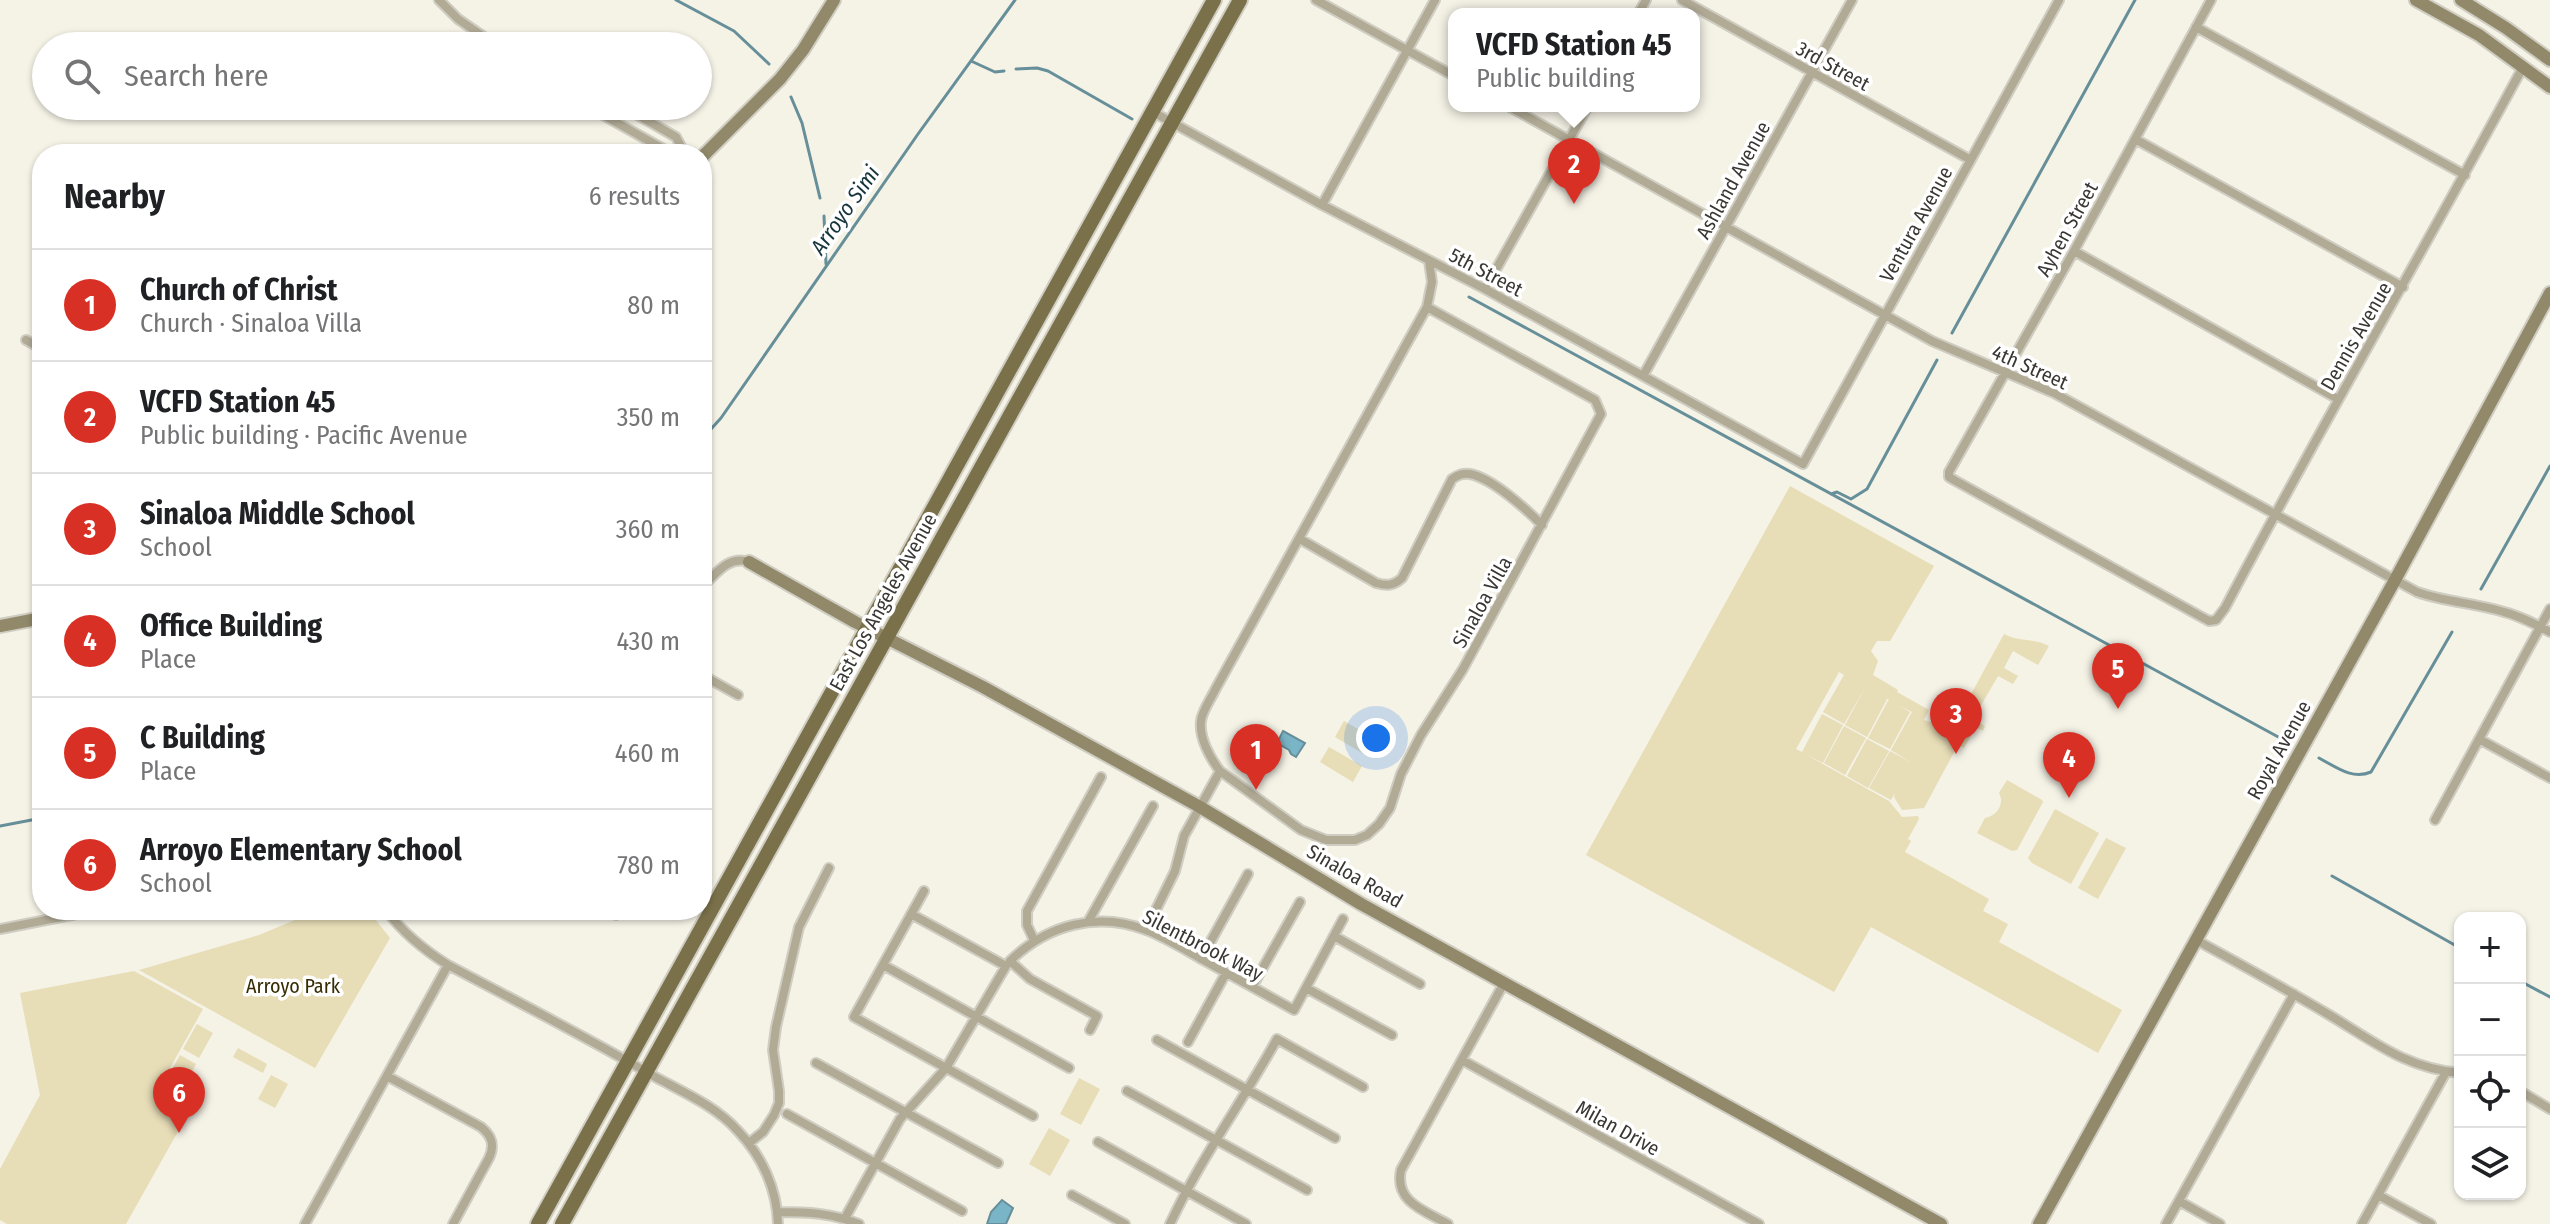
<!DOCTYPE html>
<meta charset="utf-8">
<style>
:root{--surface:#fff;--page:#f6f6f6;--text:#202124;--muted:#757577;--line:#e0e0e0;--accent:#d93025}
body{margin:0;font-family:"Fira Sans Condensed",sans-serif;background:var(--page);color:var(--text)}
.controls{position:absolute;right:24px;bottom:24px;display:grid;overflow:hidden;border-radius:16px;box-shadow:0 2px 6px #0004}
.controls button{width:72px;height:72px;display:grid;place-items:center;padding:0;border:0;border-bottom:2px solid var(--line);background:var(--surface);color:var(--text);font:40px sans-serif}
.you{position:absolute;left:1376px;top:738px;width:28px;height:28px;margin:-20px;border:6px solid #fff;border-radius:50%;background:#1a73e8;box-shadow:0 0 0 12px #1a73e833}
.badge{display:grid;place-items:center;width:52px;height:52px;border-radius:50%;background:var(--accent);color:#fff;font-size:26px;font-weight:700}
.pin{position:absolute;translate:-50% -66px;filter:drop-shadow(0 2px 4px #0008)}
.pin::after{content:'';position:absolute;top:42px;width:28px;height:24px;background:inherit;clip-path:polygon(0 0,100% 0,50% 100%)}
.popup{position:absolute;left:1448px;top:8px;width:252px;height:104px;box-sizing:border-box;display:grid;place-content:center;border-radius:16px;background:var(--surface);filter:drop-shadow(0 2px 6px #0005);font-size:26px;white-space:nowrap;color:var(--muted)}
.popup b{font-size:30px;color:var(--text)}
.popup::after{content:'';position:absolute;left:50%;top:100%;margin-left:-16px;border:16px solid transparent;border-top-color:var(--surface)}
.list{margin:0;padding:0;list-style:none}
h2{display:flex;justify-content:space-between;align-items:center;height:104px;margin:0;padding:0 32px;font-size:34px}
h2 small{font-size:26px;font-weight:400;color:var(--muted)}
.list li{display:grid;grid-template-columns:52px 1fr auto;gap:24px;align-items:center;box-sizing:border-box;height:112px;padding:0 32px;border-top:2px solid var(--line)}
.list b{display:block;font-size:30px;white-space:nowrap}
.list p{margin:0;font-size:26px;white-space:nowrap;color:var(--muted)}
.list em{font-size:26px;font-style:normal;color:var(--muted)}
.icon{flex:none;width:44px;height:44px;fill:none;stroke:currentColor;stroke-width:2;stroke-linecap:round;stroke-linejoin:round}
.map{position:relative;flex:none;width:2550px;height:1224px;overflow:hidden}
.search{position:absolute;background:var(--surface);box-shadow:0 2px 6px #0004;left:32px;top:32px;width:680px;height:88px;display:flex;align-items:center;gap:20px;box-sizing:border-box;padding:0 28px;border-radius:44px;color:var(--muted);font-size:30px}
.panel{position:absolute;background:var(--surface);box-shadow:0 2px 6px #0004;left:32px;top:144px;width:680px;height:776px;border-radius:32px}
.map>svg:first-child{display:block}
.green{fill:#e7ddb7}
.water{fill:#79b5c6;stroke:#668f9a;stroke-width:2}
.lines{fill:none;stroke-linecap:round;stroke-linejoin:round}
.stream{stroke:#668f9a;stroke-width:3}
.street-casing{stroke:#cfcdc2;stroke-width:12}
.secondary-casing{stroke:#cfcdc2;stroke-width:16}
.primary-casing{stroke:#cfcdc2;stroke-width:18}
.street{stroke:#b1ab96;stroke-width:8}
.secondary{stroke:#91896a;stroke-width:12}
.primary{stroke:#7a704a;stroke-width:14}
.labels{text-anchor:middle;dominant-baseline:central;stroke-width:7;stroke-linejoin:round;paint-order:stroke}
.street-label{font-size:20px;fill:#393733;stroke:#fff}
.park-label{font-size:20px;fill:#362c03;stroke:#fff}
.water-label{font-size:22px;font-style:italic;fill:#17353d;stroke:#fff}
</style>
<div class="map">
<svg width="2550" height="1224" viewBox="0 0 2550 1224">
<rect width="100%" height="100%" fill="#f5f2e6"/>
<path class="green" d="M1790,486l144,80 -44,75h-13l-6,10 7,10 -5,14 25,15 -1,2 32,18 -5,10 6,2 5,-9 37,21 -8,14 -6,-3 -34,63 -22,2 -8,-13 1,-4 -4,7 -22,-12 21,-37 22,12 -21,-13 21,-38 -14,-7 12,7 -20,37 -22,-11 21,-39h-2l-20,38 -22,-12 21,-39 -22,38 -21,-12 21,-37 -5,-3 -43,77 6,3 20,-38 21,11 -20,38 -18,-9 84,47 13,16 16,-1 1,3 -11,20 3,2 -6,11 84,47 -6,12 25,13 -9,18 123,68 -24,43 -227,-126 -37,65 -248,-137z
M2004,634c15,8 29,4 45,12l-11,19 -25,-14 -9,17 14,8 -5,8 -15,-8 -25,43 12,7 -2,5 -45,-24 6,-10 20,10z
M1344,721l33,19 -10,16 -32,-19z
M1844,726l22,12 -21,37 -21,-12z
M1867,739l22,12 -21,37 -21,-12z
M1329,747l33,19 -9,16 -33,-20z
M2007,780l35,20 1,2 -26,48 -5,1 -35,-18 8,-15c12,-2 20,-14 14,-25z
M2055,809l44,24 -28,51 -39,-21 -4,-5z
M2106,838l20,10 -28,51 -20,-11z
M319,910h49l22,28 -75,130 -176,-98 120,-35z
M134,971l69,38 -42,75 33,19 -68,121h-119l-7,-4v-51l40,-74 -20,-102z
M197,1024l16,9 -14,25 -16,-9z
M238,1048l29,16 -4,9 -30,-16z
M180,1055l16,9 -14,25 -16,-9z
M271,1075l17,9 -13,24 -17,-9z
M1079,1078l21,11 -19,36 -21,-11z
M1049,1128l21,12 -20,36 -21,-12z"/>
<path class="water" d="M1283,731l22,12 -9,14 -5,-3 -2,-4 -12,-7z
M1002,1200l11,8 -7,16h-19l4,-12z"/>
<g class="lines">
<path class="stream" d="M676,0l58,31 35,33
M971,61l24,11 9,-1
M1016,69l21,-1 11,3 84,48
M791,97l11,26 18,75
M824,216l2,48
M1469,297l813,442
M1952,333l183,-333
M702,439l19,-21 197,-284 97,-134
M1831,494l6,-2 14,7 16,-10 70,-129
M2481,589l69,-123
M2319,758c17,9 33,22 52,14l81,-140
M0,826l42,-8
M2332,876l128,72
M2520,981l30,16"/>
<g class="street-casing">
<path id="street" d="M439,0l19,19 39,27
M1316,0l138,76
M1682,0l287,159
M2211,0l-137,251 -125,221v5l5,3 255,141 7,-1 9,-12c96,-182 200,-360 298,-541
M1638,14l8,-14
M2196,27l269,148
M587,106l80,45 21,3
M622,106l54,31 8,15
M1508,106l424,235 122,52 363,199c28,10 58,11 87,20 16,4 31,12 46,20
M1153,112l169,93 163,84 318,175 256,-464
M2135,139l268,148
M1322,205l113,-205
M2074,251l264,148
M1485,289l103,-183
M1427,307l168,93 6,14 -138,255 -42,66 -20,39 -11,34 -11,16 -12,11 -12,5h-29l-25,-10 -81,-59c-10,-13 -21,-33 -19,-50 1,-10 10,-22 14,-31l212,-383 5,-25 -3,-21
M26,340l16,9
M1643,376l209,-376
M1300,539l76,44c11,3 17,3 26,-5l50,-99c6,-4 10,-6 18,-5 22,4 56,35 72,51
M702,587c14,-13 26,-32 47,-25
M702,675l36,20
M2479,739l71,39
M2435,820l115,-211
M924,891l-70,126 179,99
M386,910c17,23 38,40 62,55 70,37 140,73 209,113 28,15 60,29 81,53 24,25 39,58 40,93
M607,910l9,5
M1088,922l65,-116
M0,929l97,-19
M1146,930l29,-59 9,-35 36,-65
M1334,936l86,48
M1034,940l-7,-15v-14l74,-134
M2196,940c44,24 88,48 130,73 46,27 78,55 134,60
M1201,959l47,-85
M883,965l186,103
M1252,987l48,-85
M1306,988l86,47
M1090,1030l7,-14 -67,-37 -20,-18c37,-36 87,-50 136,-31 21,8 41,21 61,32 29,16 58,32 87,48l49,-91
M1157,1040l178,98
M1188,1042l38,-69
M1462,1060l297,164
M816,1063l182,100
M387,1076l94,51c11,9 14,18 8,31l-36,66
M1127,1091l180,99
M2520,1091l30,18
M787,1114l175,97
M1098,1142l148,82
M749,1143l14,-11 11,-17 5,-12v-12l-6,-41 3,-23 23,-100 30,-59
M1072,1195l53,29
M2378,1195l53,29
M2179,1201l41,23
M778,1212c29,0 54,1 81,12
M845,1218l55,-99 46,-51 60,-102 -95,-52
M305,1224l143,-259
M1170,1224c31,-67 72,-121 107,-185l86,48
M1448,1224c-23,-13 -54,-22 -47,-54l103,-187
M2166,1224l128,-230
M2362,1224l84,-152"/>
</g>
<g class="secondary-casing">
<path id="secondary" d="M2416,0l63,35 71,52
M2461,0l45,28 44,32
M702,157l78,-78 23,-29 31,-50
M749,562l106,60 128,65 217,120 161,97 580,320
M0,626l42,-8
M2039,1224l356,-644 155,-287"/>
</g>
<g class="primary-casing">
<path id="primary" d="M538,1224l676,-1224
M562,1224l678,-1224"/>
</g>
<use href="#street" class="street"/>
<use href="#secondary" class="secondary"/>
<use href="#primary" class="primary"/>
</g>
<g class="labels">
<g class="street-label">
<text transform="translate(1833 66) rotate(29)">3rd Street</text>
<text transform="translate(1733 180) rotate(-61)">Ashland Avenue</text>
<text transform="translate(1916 224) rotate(-61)">Ventura Avenue</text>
<text transform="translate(2067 229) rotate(-61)">Ayhen Street</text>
<text transform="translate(1486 272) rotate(28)">5th Street</text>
<text transform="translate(2356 336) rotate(-60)">Dennis Avenue</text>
<text transform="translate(2030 367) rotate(24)">4th Street</text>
<text transform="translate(883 602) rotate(-61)">East Los Angeles Avenue</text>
<text transform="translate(1482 602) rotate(-61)">Sinaloa Villa</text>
<text transform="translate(2279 750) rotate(-61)">Royal Avenue</text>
<text transform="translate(1355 876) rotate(30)">Sinaloa Road</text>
<text transform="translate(1203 945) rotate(27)">Silentbrook Way</text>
<text transform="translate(1618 1128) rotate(29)">Milan Drive</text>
</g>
<g class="park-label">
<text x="293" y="986">Arroyo Park</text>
</g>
<g class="water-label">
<text transform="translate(845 210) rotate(-55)">Arroyo Simi</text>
</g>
</g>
</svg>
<div class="controls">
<button>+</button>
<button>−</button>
<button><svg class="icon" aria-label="locate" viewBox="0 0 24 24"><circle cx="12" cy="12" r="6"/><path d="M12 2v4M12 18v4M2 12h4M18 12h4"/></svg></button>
<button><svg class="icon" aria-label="layers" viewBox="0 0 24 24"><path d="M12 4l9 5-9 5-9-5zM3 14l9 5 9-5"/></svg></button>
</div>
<div class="you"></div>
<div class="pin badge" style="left:1256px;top:790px">1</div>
<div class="pin badge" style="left:1574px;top:204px">2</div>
<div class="popup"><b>VCFD Station 45</b>Public building</div>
<div class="pin badge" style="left:1956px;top:754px">3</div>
<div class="pin badge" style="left:2069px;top:798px">4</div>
<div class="pin badge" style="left:2118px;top:709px">5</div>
<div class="pin badge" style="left:179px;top:1133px">6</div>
<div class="search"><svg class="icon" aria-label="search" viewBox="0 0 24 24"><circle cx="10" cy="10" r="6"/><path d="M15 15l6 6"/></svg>Search here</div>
<section class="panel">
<h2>Nearby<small>6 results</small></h2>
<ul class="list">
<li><span class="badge">1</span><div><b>Church of Christ</b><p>Church · Sinaloa Villa</p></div><em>80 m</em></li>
<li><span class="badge">2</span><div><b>VCFD Station 45</b><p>Public building · Pacific Avenue</p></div><em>350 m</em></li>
<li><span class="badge">3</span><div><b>Sinaloa Middle School</b><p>School</p></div><em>360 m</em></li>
<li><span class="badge">4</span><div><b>Office Building</b><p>Place</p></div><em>430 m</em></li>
<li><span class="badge">5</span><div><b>C Building</b><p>Place</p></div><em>460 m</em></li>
<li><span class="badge">6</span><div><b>Arroyo Elementary School</b><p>School</p></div><em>780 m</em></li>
</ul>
</section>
</div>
